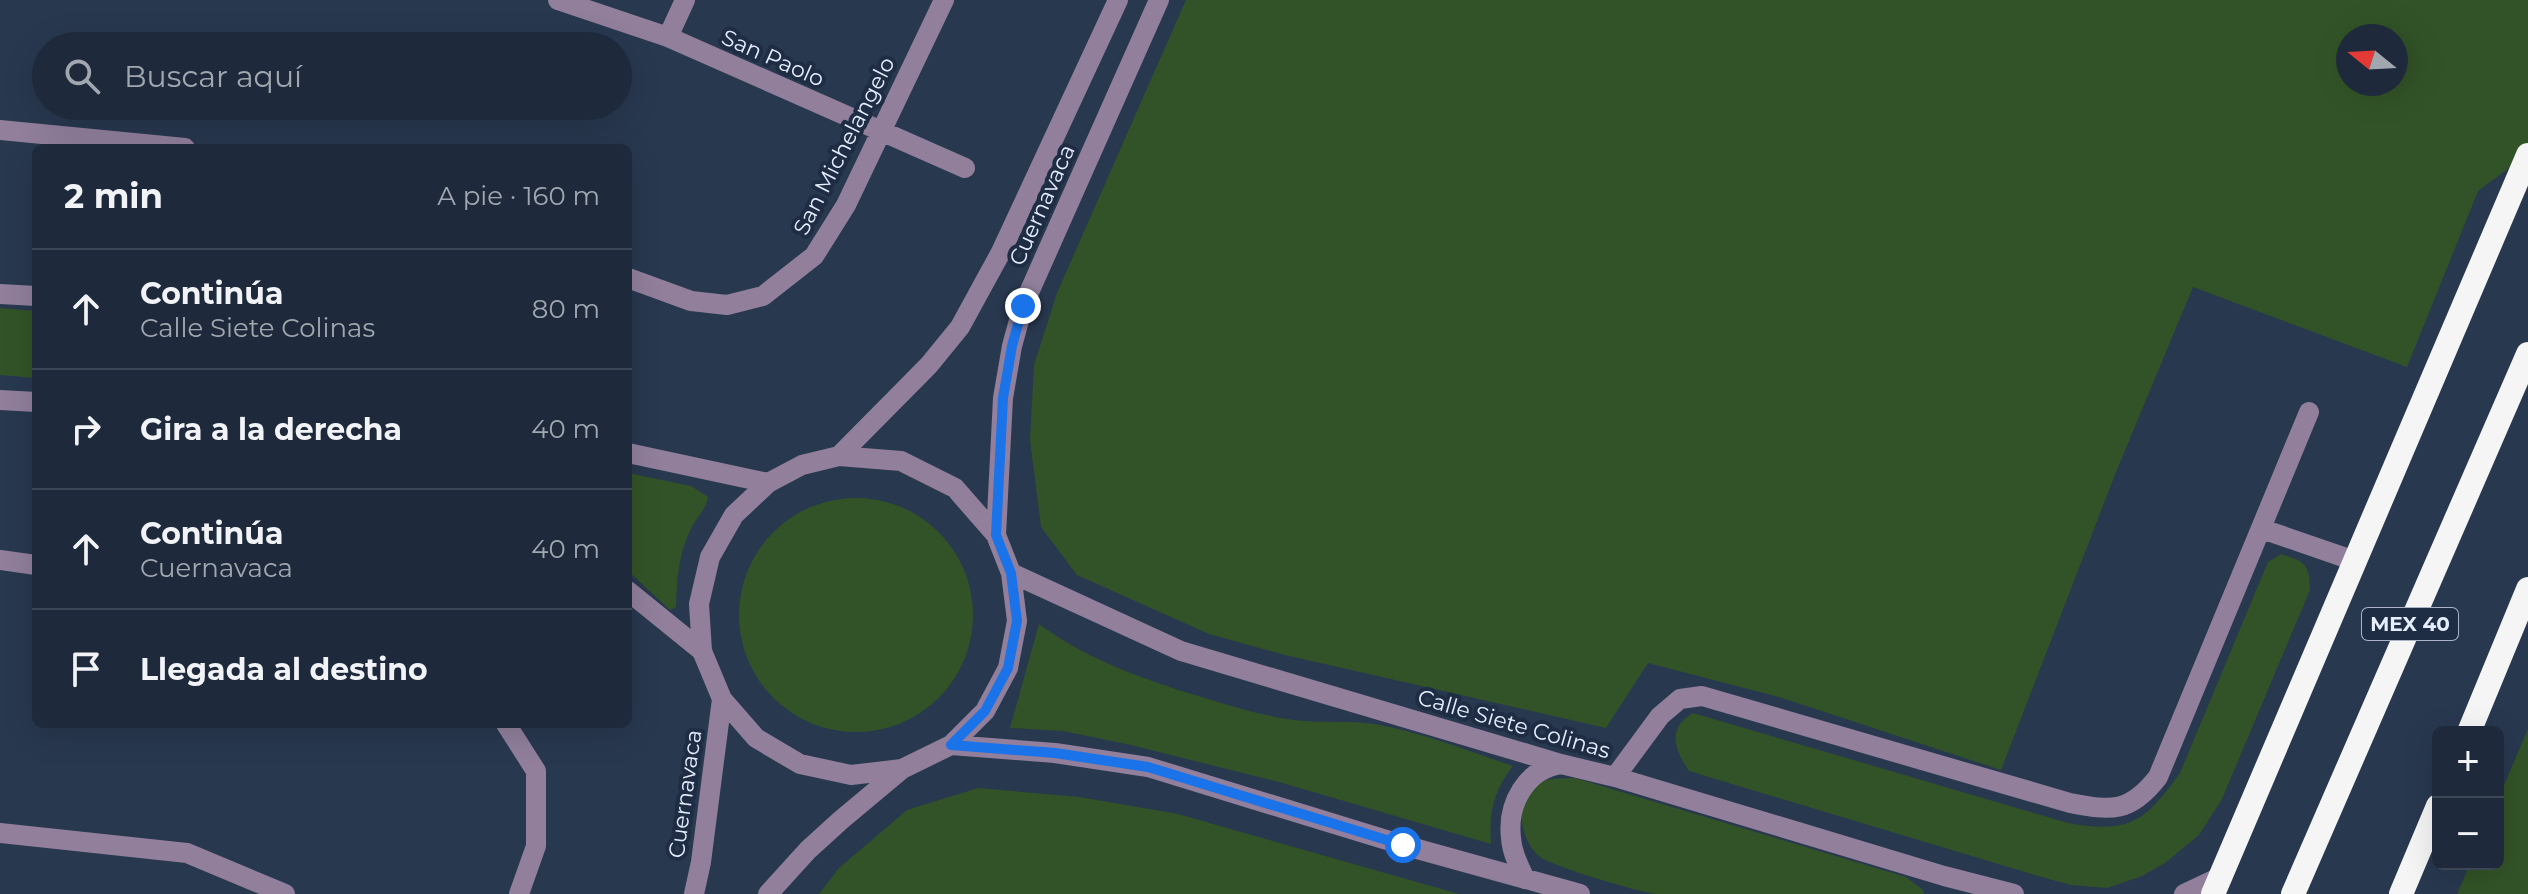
<!DOCTYPE html>
<html lang="es">
<meta charset="utf-8">
<style>
:root{--surface:#1e2a3b;--page:#263242;--text:#f1f3f6;--muted:#a1a7af;--line:#3c4655}
body{margin:0;font-family:Montserrat,sans-serif;background:var(--page);color:var(--text)}
.controls{position:absolute;right:24px;bottom:24px;display:grid;overflow:hidden;border-radius:12px;box-shadow:0 8px 32px #0002}
.controls button{width:72px;height:72px;display:grid;place-items:center;padding:0;border:0;border-bottom:2px solid var(--line);background:var(--surface);color:var(--text);font:40px sans-serif}
.compass{position:absolute;left:2336px;top:24px;width:72px;height:72px;border-radius:50%;background:var(--surface);box-shadow:0 8px 32px #0002;rotate:288deg}
.stop{position:absolute;width:24px;height:24px;margin:-18px;border:6px solid #1a73e8;border-radius:50%;background:#fff}
.stop.end{background:#1a73e8;border-color:#fff;box-shadow:0 2px 8px #0008}
.list{margin:0;padding:0;list-style:none}
h2{display:flex;justify-content:space-between;align-items:center;height:104px;margin:0;padding:0 32px;font-size:34px}
h2 small{font-size:26px;font-weight:400;color:var(--muted)}
.list li{display:grid;grid-template-columns:52px 1fr auto;gap:24px;align-items:center;box-sizing:border-box;height:120px;padding:0 32px;border-top:2px solid var(--line)}
.list b{display:block;font-size:30px;white-space:nowrap}
.list p{margin:0;font-size:26px;white-space:nowrap;color:var(--muted)}
.list em{font-size:26px;font-style:normal;color:var(--muted)}
.icon{flex:none;width:44px;height:44px;fill:none;stroke:currentColor;stroke-width:2;stroke-linecap:round;stroke-linejoin:round}
.map{position:relative;flex:none;width:2528px;height:894px;overflow:hidden}
.search{position:absolute;background:var(--surface);box-shadow:0 8px 32px #0002;left:32px;top:32px;width:600px;height:88px;display:flex;align-items:center;gap:20px;box-sizing:border-box;padding:0 28px;border-radius:44px;color:var(--muted);font-size:30px}
.panel{position:absolute;background:var(--surface);box-shadow:0 8px 32px #0002;left:32px;top:144px;width:600px;height:584px;border-radius:12px}
.map>svg:first-child{display:block}
.green{fill:#325327;fill-rule:evenodd}
.lines{fill:none;stroke-linecap:round;stroke-linejoin:round}
.minor{stroke:#917f9c;stroke-width:20}
.highway{stroke:#f5f5f5;stroke-width:24}
.route{stroke:#1a73e8;stroke-width:10}
.labels{text-anchor:middle;dominant-baseline:central;stroke-width:8;stroke-linejoin:round;paint-order:stroke}
.shield{fill:#1f2d44;stroke:#aab4c6;stroke-width:2}
.shield-label{font-size:20px;font-weight:bold;fill:#e5eefe}
.street-label{font-size:22px;fill:#e5eefe;stroke:#1f2d44}
</style>
<div class="map">
<svg width="2528" height="894" viewBox="0 0 2528 894">
<rect width="100%" height="100%" fill="#28384f"/>
<path class="green" d="M1186,0h1342v154l-50,37 -71,176 -214,-80 -77,185 -115,298 -222,-73 -131,-34 -42,65 -321,-73 -76,-21 -132,-59 -36,-48 -11,-87 4,-75 23,-72zM2348,36h48v48h-48z
M0,308l36,3v67l-36,-3z
M628,473l63,13 17,11c-2,13 -13,22 -18,34 -12,25 -13,49 -14,76l-6,3 -42,-39z
M739 615a117 117 0 1 1 234 0a117 117 0 1 1-234 0Z
M2281,554c25,8 28,10 29,36l-88,209 -23,36 -34,28 -23,13 -35,12 -36,-3 -33,-9 -349,-105c-15,-22 -22,-43 4,-58l375,110c61,11 77,-1 112,-50l88,-211z
M1039,624c48,36 109,57 166,74 29,9 58,18 89,22 30,4 62,-1 91,6 44,9 86,26 128,40 -20,25 -24,47 -22,78l-212,-62 -148,-37 -68,-14 -53,-3z
M2528,729v165h-71l13,-30h28v-65z
M1575,778l331,99 17,13 1,4c-61,0 -122,0 -183,0 -27,0 -58,0 -85,0 -18,-2 -104,-28 -116,-37 -21,-17 -27,-58 -1,-74 10,-6 25,-4 36,-5z
M978,788l101,9 99,17 281,80h-640l20,-26 68,-58z"/>
<g class="lines">
<path class="minor" d="M558,0l110,37 297,131
M668,37l17,-37
M0,130l185,18
M628,278l63,23 36,4 36,-9 51,-40 32,-51 98,-205
M0,294l36,2
M0,400l36,2
M628,453l140,30
M839,456l90,-91 31,-38 41,-75 117,-252
M2262,529l93,32
M996,535l7,-137 9,-52 11,-40 136,-306
M0,560l36,5
M1011,573l170,78 380,113 54,13 329,99 70,18
M628,591l74,60
M506,724l30,47v75l-17,48
M951,745l104,8 93,14 255,78 177,49
M1615,777l45,-61 20,-17 22,-3 368,107c42,8 60,10 88,-26l151,-365
M0,833l187,20 98,41
M1525,879c-6,-13 -13,-26 -14,-41 -4,-34 15,-69 50,-74
M694,894l7,-32 21,-163
M768,894l40,-44 33,-30 61,-51 49,-24 34,-34 23,-43 9,-47 -6,-48 -15,-38 -41,-47 -54,-27 -62,-5 -37,9 -34,18 -34,32 -24,42 -11,47 3,47 20,48 34,39 44,26 51,11 51,-6
M2184,894l36,-17"/>
<path class="highway" d="M2469,732l59,-143
M2213,894l315,-739
M2293,894l235,-540
M2401,894l37,-88"/>
</g>
<g class="lines">
<path class="route" d="M1023,306l-11,40 -9,52 -7,137 15,38 6,48 -9,47 -23,43 -34,34 104,8 93,14 255,78"/>
</g>
<g class="labels">
<rect class="shield" x="2362" y="608" width="96" height="32" rx="6"/>
<g class="shield-label">
<text x="2410" y="624">MEX 40</text>
</g>
<g class="street-label">
<text transform="translate(773 58) rotate(24)">San Paolo</text>
<text transform="translate(844 146) rotate(-63)">San Michelangelo</text>
<text transform="translate(1042 205) rotate(-66)">Cuernavaca</text>
<text transform="translate(1514 724) rotate(16)">Calle Siete Colinas</text>
<text transform="translate(685 794) rotate(-82)">Cuernavaca</text>
</g>
</g>
</svg>
<div class="controls">
<button>+</button>
<button>−</button>
</div>
<svg class="compass" viewBox="-18 -18 36 36"><path d="M0-13l5 13h-10z" fill="#e53935"/><path d="M0 13l5-13h-10z" fill="#a1a7af"/></svg>
<div class="stop" style="left:1403px;top:845px"></div>
<div class="stop end" style="left:1023px;top:306px"></div>
<div class="search"><svg class="icon" aria-label="search" viewBox="0 0 24 24"><circle cx="10" cy="10" r="6"/><path d="M15 15l6 6"/></svg>Buscar aquí</div>
<section class="panel">
<h2>2 min<small>A pie · 160 m</small></h2>
<ul class="list">
<li><svg class="icon" aria-label="ahead" viewBox="0 0 24 24"><path d="M12 20V5M6 11l6-6 6 6"/></svg><div><b>Continúa</b><p>Calle Siete Colinas</p></div><em>80 m</em></li>
<li><svg class="icon" aria-label="right" viewBox="0 0 24 24"><path d="M7 20v-9h11M14 6l5 5-5 5"/></svg><div><b>Gira a la derecha</b></div><em>40 m</em></li>
<li><svg class="icon" aria-label="ahead" viewBox="0 0 24 24"><path d="M12 20V5M6 11l6-6 6 6"/></svg><div><b>Continúa</b><p>Cuernavaca</p></div><em>40 m</em></li>
<li><svg class="icon" aria-label="arrive" viewBox="0 0 24 24"><path d="M6 21V4h12l-3 4 3 4H6"/></svg><div><b>Llegada al destino</b></div></li>
</ul>
</section>
</div>
